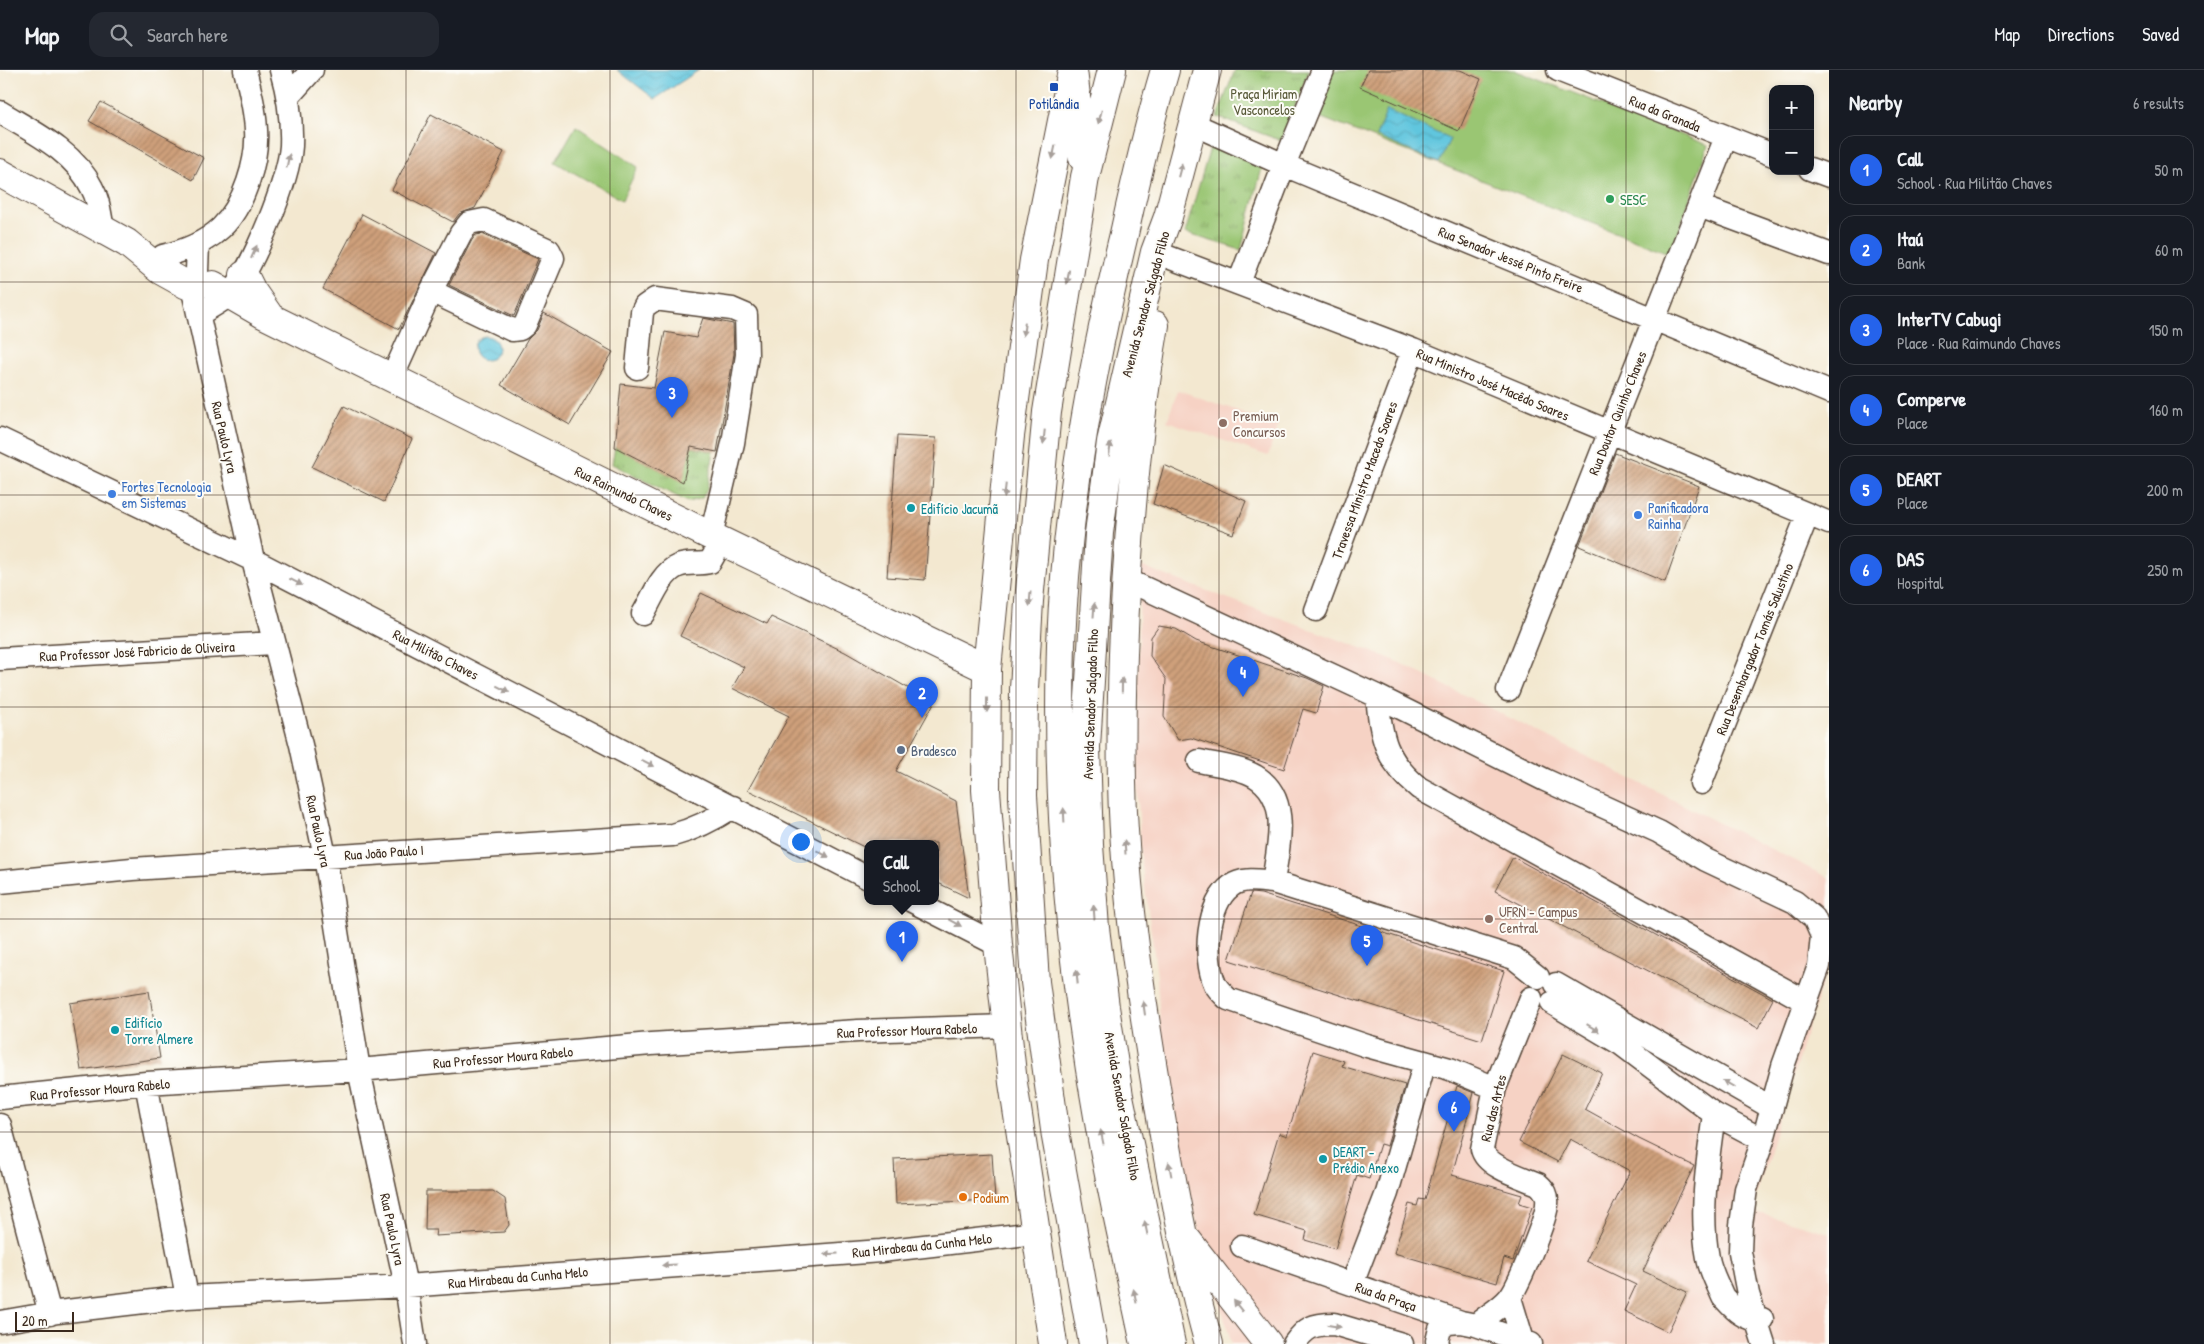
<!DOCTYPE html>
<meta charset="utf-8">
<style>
:root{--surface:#171b24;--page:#242831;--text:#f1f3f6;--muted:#9ea1a6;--line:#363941;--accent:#2563eb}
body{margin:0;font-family:"Patrick Hand",sans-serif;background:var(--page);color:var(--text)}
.controls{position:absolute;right:15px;top:15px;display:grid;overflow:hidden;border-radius:10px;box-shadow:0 2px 8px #0003}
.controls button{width:45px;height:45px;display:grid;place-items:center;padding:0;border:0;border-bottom:1px solid var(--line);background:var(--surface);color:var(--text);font:25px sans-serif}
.scale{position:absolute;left:15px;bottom:12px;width:59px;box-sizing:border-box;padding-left:5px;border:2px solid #3b2a1e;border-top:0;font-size:14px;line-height:18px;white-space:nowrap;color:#3b2a1e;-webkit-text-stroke:4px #fdfcf7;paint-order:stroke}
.you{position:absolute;left:800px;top:771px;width:18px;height:18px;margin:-12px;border:4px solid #fff;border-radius:50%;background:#1a73e8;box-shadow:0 0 0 8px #1a73e833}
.badge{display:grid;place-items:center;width:32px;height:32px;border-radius:50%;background:var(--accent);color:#fff;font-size:16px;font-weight:700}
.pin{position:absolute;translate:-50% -41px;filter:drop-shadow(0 1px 2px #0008)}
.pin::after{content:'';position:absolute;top:26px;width:18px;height:15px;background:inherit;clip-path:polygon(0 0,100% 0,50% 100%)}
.popup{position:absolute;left:864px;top:770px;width:75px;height:65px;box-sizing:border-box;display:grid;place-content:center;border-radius:10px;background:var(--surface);filter:drop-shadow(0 1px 4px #0005);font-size:16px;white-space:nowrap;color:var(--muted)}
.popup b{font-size:19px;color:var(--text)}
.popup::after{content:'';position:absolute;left:50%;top:100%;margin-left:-10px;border:10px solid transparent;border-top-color:var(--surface)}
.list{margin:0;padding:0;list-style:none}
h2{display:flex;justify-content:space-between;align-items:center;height:65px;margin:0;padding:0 20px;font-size:21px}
h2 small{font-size:16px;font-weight:400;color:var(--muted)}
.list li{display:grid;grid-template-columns:32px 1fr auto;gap:15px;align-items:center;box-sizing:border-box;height:70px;margin:0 10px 10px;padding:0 10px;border:1px solid var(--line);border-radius:15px}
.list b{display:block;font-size:19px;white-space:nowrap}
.list p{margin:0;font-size:16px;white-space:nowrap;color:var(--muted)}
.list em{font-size:16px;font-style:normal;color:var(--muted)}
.icon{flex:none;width:28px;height:28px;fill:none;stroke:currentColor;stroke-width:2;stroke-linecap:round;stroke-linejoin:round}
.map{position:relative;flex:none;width:1829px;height:1274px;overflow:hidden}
header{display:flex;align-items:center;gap:30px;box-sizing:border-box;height:70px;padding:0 25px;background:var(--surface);border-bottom:1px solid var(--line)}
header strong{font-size:24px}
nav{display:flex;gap:28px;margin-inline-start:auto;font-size:18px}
.search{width:350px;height:45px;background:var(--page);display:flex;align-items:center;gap:12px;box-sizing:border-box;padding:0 18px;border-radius:15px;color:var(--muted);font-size:19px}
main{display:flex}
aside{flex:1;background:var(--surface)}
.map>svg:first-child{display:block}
.built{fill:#f6d2c4}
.grass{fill:url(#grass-tufts);stroke:#6a7848}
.pitch{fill:#9ac673;stroke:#6a7848}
.water{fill:url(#water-waves);stroke:#4e787e}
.building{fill:url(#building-hatch)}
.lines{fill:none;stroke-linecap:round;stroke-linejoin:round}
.minor-casing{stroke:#574639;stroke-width:25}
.major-casing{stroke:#574639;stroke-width:30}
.highway-casing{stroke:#574639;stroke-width:30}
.minor{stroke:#fff;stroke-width:22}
.major{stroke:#fff;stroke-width:28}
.highway{stroke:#fff;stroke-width:28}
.oneway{fill:#a79f9a}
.grid{fill:none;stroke:#3b2a1e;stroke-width:1;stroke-opacity:0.55}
.transit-dot{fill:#1a4fb4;stroke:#fdfcf7;stroke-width:2}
.leisure-dot{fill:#2e9e5b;stroke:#fdfcf7;stroke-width:2}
.education-dot{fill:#8d6e63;stroke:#fdfcf7;stroke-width:2}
.shop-dot{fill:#3f7fe0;stroke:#fdfcf7;stroke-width:2}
.culture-dot{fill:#0f9aa8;stroke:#fdfcf7;stroke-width:2}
.service-dot{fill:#5c6f8a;stroke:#fdfcf7;stroke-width:2}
.food-dot{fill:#e8710a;stroke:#fdfcf7;stroke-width:2}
.labels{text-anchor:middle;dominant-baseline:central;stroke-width:4;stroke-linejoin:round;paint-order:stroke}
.park-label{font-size:14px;fill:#585938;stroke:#fdfcf7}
.transit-label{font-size:14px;fill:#164399;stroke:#fdfcf7}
.street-label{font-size:14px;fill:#3b2a1e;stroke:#fdfcf7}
.leisure-label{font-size:14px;fill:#27864d;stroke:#fdfcf7;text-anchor:start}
.education-label{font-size:14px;fill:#785e54;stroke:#fdfcf7;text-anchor:start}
.shop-label{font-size:14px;fill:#366cbe;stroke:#fdfcf7;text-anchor:start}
.culture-label{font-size:14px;fill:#0d838f;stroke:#fdfcf7;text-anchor:start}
.service-label{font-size:14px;fill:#4e5e75;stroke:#fdfcf7;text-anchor:start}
.food-label{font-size:14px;fill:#c56008;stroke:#fdfcf7;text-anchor:start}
</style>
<header>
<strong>Map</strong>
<div class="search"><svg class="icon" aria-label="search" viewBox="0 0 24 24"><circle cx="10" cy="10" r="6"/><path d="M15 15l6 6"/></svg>Search here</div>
<nav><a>Map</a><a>Directions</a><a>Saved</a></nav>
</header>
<main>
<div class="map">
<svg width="1829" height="1274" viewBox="0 0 1829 1274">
<defs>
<pattern id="grass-tufts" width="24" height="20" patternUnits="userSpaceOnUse" patternTransform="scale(1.25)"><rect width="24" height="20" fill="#9ac673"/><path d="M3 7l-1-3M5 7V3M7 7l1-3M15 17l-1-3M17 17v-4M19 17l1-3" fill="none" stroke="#7fa15e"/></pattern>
<pattern id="water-waves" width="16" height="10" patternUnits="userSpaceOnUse" patternTransform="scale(1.25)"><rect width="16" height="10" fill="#61c6de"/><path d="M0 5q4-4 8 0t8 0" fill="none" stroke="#55aabe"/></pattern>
<pattern id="building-hatch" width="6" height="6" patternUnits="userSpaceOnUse" patternTransform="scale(1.25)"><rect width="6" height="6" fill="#cfa07b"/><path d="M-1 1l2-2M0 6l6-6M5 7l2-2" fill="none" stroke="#a98364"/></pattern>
</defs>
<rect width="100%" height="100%" fill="#fdfcf7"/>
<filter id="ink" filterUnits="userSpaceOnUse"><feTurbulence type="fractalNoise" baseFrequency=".02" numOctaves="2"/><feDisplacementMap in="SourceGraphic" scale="10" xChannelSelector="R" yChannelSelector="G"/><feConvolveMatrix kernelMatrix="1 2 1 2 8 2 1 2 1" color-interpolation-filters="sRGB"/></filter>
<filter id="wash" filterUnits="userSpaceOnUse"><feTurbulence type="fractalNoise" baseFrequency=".0096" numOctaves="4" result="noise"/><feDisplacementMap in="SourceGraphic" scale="20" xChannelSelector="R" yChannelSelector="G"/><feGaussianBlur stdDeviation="1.12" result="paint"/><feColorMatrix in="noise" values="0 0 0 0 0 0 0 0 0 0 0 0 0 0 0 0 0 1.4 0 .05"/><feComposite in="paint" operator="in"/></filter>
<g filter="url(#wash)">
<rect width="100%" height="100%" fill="#f3e8d0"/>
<path class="built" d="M1178,320l100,35 -10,31 -101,-35z
M1140,496l254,94 435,218v82l-78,251 78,22v111h-597l-39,-135 -33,-182 -3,-52 -16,-117 -4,-83z"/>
<path class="grass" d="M1235,0h74l-27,71 -65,-24z
M1212,71l52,19 -23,90 -56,-17z
M615,377l67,34 9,-34 23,5 -7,37 -5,9 -14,4 -76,-38z"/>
<path class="pitch" d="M1327,0h187l194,75 -37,109 -362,-141z
M576,56l62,41 -16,33 -67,-38z"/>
<path class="water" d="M617,0h82l-44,29z
M1387,40l63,29 -11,24 -63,-27z
M474 278a12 12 0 1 1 24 0a12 12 0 1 1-24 0Z"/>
<g id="blocks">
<path class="building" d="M1368,0h92l21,9 -22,52 -99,-44z
M101,32l103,56 -11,22 -104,-59z
M431,44l73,38 -29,56 -16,6 -6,8 -61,-32z
M362,144l74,39 -37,76 -76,-40z
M482,164l56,25 -24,57 -65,-31 23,-45 4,-5z
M544,243l69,39 -43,73 -69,-40 27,-46 9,-9z
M703,248l30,6 1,30 -17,98 -26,-5 -8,35 -68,-35 6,-63 33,4 11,-56 31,6z
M344,336l68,33 -28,63 -72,-35z
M897,366l39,2 -11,142 -38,-3z
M1615,383l84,33 -34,96 -86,-36z
M1164,395l82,36 -13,33 -80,-30z
M701,523l66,31 4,-7 74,35 89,51 -38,68 60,30 13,97 -33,-16v-39h-68v6l-120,-59 41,-74 -57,-28 12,-21 -64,-31z
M1159,556l17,3 20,12 111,37 17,8 -8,27 -13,-4 -19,60 -93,-31 -13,2 -14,-23 2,-38 -16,-23 1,-19z
M1513,787l260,142 -15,29 -263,-137z
M1251,823l10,1 243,77 -22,69 -253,-80z
M149,921l11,67 -79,12 -11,-67z
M1313,981l31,10 -2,5 63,19 -18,61 -7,-2 -11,35 -12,-4 -22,74 -30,-9 2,-9 -53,-16 25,-82 8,3z
M1563,984l39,19 -17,36 54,30 55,27 -51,105 44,21 -19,40 -44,-21 12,-26 -50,-24 44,-90 -60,-32 -12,23 -39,-20z
M1457,1016l17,7 -22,82 70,20 -3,8 13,4 -19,54 -9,-3 -7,25 -103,-30 15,-49 8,2 2,-7 6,1z
M992,1084l3,46 -99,4 -2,-45z
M426,1121h67l12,8 4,26 -5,7 -69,4 1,-6h-11z"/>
</g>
</g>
<g filter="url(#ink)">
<use href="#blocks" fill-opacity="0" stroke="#574639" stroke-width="1"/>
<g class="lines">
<g class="minor-casing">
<path id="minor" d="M1558,0l215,85
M288,27l24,-27
M0,42c33,20 74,39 92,76 7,12 8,27 11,41
M1193,54l91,41 545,227
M1810,99l19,7
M1699,136l130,48
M1155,182l258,98 416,173
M163,186c21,-5 42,-13 58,-28 23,-22 37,-67 35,-98 -1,-21 -6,-40 -11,-60
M197,201l1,-27
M1239,213l45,-118 39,-95
M194,225l59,265 48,185 24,111 34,214 47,216 9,58
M201,243c9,-6 21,-11 29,-19 22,-23 59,-115 61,-148 1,-26 -3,-52 -10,-76
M637,298l5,-56 3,-6 10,-7 77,10 14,6 1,40 -14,88 -22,93
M392,308l39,-87 30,-58 8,-10 15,-3 65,30 4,8 -28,67 -5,4 -8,1 -81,-39
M0,369l253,121 615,318
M1125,509l252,117 168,84 114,52 47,28 89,42 19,16 8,18 -3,30 -36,100 -20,74 -17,49 -5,36 -1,27 8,42 16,50
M1316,540l97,-260
M643,544c9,-15 18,-41 35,-48 10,-4 21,-1 32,-4l12,-21
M0,589l274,-16
M1508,620l218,-553
M1377,626c4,42 8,64 42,92l386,213
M1199,691c18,4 40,6 56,15 37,22 23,71 18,106
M1701,713l107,-269
M0,812l132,-13 541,-34c23,-6 40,-15 60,-28
M912,831l86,44
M1556,914l216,124
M1552,933l69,41 93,70 49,26
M146,1013l41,214
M1495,1018l-45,-19 -83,-23 -139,-47c-4,-4 -10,-9 -13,-15 -12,-26 -8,-80 16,-98 12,-9 29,-5 42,-4l241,76 24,19
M0,1028l146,-15 213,-13 292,-26 207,-13 149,-5
M1714,1044c-6,46 -15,97 -6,144 2,13 10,27 15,39 11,12 22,25 39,22
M0,1055l50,189
M1242,1176l219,76 15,3 55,19
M1352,1214l35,-91 38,-131
M1510,1228l14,46
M0,1252l58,-10 129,-15 219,-11 475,-35 155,-18
M1476,1255c10,-9 25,-17 33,-27 9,-10 38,-81 38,-94 1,-9 -2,-14 -9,-20 -16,-7 -52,-17 -56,-35l13,-61 36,-90
M1294,1274c12,-17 19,-20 40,-20l68,20
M1438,1274l-1,-3 3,-12 8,-6 13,-1"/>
</g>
<g class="major-casing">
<path id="major" d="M0,103l127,70 33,27 27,15
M244,205l8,16 16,23
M213,215l50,29 448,222 276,133
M1155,255c-19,109 -28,219 -32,329 -2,64 -3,128 2,191 5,79 17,158 30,236 14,88 30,177 54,263
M1188,1171l80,103
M1053,1274l-40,-261 -15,-138 -12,-155 1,-121 23,-233 24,-176 38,-189
M1171,1274l-52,-248 -14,-89 -10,-79 -6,-83 -3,-98 13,-214 12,-91 44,-190 13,-35 39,-147"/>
</g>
<g class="highway-casing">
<path id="highway" d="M1073,0l10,88
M1093,1274l-37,-207 -21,-155 -12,-186 1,-107 5,-88 18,-189 38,-235 27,-107
M1145,1274c-15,-72 -32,-144 -45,-216 -29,-159 -44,-323 -39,-484 5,-139 31,-276 63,-410 12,-55 25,-110 41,-164"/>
</g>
<use href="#minor" class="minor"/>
<use href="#major" class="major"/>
<use href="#highway" class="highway"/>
</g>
<defs><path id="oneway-solid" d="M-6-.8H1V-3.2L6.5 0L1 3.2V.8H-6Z" transform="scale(1.25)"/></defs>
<g class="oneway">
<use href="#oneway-solid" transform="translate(1100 47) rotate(104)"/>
<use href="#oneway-solid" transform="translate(1054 82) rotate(102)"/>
<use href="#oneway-solid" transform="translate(288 91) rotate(-78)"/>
<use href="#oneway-solid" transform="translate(1180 100) rotate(-75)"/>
<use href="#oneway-solid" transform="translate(254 182) rotate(-66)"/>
<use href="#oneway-solid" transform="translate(1068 207) rotate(99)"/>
<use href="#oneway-solid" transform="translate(1024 259) rotate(98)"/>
<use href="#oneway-solid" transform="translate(1044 367) rotate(96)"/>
<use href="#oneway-solid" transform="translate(1110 379) rotate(-82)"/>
<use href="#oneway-solid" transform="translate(1005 421) rotate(96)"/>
<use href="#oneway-solid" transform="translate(296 512) rotate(27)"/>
<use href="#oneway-solid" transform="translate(1030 529) rotate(94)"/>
<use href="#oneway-solid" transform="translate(1094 540) rotate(-86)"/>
<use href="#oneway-solid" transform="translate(1122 615) rotate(-89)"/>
<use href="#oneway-solid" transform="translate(503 619) rotate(27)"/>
<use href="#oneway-solid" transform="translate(987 635) rotate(90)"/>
<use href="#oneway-solid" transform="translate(648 693) rotate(27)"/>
<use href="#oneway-solid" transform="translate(1064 745) rotate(-93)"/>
<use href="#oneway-solid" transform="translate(1125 777) rotate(-94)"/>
<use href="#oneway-solid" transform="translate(823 784) rotate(28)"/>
<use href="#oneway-solid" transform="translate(1094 842) rotate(-94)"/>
<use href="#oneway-solid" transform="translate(955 853) rotate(28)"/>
<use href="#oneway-solid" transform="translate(1077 907) rotate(-96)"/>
<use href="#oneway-solid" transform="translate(1144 938) rotate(-98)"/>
<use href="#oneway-solid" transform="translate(1593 958) rotate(31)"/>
<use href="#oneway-solid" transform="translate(1729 1014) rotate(-150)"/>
<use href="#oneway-solid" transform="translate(1102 1067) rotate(-102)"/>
<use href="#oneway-solid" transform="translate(1170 1099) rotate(-101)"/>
<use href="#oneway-solid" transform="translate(1146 1158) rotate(-102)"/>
<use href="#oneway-solid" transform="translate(831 1184) rotate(176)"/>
<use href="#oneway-solid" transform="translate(669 1195) rotate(176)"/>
<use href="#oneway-solid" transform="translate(1135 1226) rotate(-102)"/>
<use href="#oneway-solid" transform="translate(1238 1236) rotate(-128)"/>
<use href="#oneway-solid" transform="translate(1334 1256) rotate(9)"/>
</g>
</g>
<path class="grid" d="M203,0v1274M406,0v1274M610,0v1274M813,0v1274M1016,0v1274M1219,0v1274M1423,0v1274M1626,0v1274M0,212h1829M0,425h1829M0,637h1829M0,849h1829M0,1062h1829"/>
<rect class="transit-dot" x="1049" y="12" width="10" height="10" rx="2.5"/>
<circle class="leisure-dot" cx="1610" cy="129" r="5"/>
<g class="education-dot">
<circle cx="1223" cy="353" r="5"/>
<circle cx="1489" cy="849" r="5"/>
</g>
<g class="shop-dot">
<circle cx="112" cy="424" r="5"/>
<circle cx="1638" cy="445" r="5"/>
</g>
<g class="culture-dot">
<circle cx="911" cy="438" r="5"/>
<circle cx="115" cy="960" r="5"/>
<circle cx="1323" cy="1089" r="5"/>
</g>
<circle class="service-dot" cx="901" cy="680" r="5"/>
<circle class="food-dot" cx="963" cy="1127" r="5"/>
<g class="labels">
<g class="park-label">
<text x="1264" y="23">Praça Miriam<tspan x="1264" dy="16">Vasconcelos</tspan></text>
</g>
<g class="transit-label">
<text x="1054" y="33">Potilândia</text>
</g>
<g class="street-label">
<text transform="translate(1665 43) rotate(22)">Rua da Granada</text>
<text transform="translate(1511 189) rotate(22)">Rua Senador Jessé Pinto Freire</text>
<text transform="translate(1145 234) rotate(-75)">Avenida Senador Salgado Filho</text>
<text transform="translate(1493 314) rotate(23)">Rua Ministro José Macêdo Soares</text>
<text transform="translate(1617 343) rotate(-68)">Rua Doutor Quinho Chaves</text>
<text transform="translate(225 367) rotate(77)">Rua Paulo Lyra</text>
<text transform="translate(1364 410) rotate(-70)">Travessa Ministro Macedo Soares</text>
<text transform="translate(624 423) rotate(26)">Rua Raimundo Chaves</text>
<text transform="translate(1754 579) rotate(-68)">Rua Desembargador Tomás Salustino</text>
<text transform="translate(137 581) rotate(-3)">Rua Professor José Fabricio de Oliveira</text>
<text transform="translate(436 584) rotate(27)">Rua Militão Chaves</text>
<text transform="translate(1090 634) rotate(-88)">Avenida Senador Salgado Filho</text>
<text transform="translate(319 761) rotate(78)">Rua Paulo Lyra</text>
<text transform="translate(384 782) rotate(-4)">Rua João Paulo I</text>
<text transform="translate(907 960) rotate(-2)">Rua Professor Moura Rabelo</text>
<text transform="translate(503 987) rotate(-5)">Rua Professor Moura Rabelo</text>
<text transform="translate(100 1019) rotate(-5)">Rua Professor Moura Rabelo</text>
<text transform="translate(1123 1036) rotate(80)">Avenida Senador Salgado Filho</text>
<text transform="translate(1493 1038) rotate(-76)">Rua das Artes</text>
<text transform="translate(393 1159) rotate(78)">Rua Paulo Lyra</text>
<text transform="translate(922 1175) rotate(-6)">Rua Mirabeau da Cunha Melo</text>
<text transform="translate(518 1207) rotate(-5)">Rua Mirabeau da Cunha Melo</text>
<text transform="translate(1386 1226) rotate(19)">Rua da Praça</text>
</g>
<g class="leisure-label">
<text x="1620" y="129">SESC</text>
</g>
<g class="education-label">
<text x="1233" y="345">Premium<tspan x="1233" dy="16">Concursos</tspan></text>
<text x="1499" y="841">UFRN - Campus<tspan x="1499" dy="16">Central</tspan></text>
</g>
<g class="shop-label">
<text x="122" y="416">Fortes Tecnologia<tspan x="122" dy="16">em Sistemas</tspan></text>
<text x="1648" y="437">Panificadora<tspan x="1648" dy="16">Rainha</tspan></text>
</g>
<g class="culture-label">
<text x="921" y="438">Edifício Jacumã</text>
<text x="125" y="952">Edifício<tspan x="125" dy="16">Torre Almere</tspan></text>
<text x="1333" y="1081">DEART -<tspan x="1333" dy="16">Prédio Anexo</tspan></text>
</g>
<g class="service-label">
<text x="911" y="680">Bradesco</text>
</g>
<g class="food-label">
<text x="973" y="1127">Podium</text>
</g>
</g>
</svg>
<div class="controls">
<button>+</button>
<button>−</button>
</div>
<div class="scale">20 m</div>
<div class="you"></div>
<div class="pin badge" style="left:902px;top:892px">1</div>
<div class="popup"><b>Call</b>School</div>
<div class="pin badge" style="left:922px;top:648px">2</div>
<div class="pin badge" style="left:672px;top:348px">3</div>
<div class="pin badge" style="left:1243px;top:627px">4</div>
<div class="pin badge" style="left:1367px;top:896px">5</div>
<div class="pin badge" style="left:1454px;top:1062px">6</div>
</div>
<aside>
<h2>Nearby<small>6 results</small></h2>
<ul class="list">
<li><span class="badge">1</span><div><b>Call</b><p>School · Rua Militão Chaves</p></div><em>50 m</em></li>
<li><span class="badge">2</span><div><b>Itaú</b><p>Bank</p></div><em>60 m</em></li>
<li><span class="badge">3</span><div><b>InterTV Cabugi</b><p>Place · Rua Raimundo Chaves</p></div><em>150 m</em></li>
<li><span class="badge">4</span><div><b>Comperve</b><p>Place</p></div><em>160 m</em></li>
<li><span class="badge">5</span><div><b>DEART</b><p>Place</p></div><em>200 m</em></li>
<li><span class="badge">6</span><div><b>DAS</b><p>Hospital</p></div><em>250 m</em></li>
</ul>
</aside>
</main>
